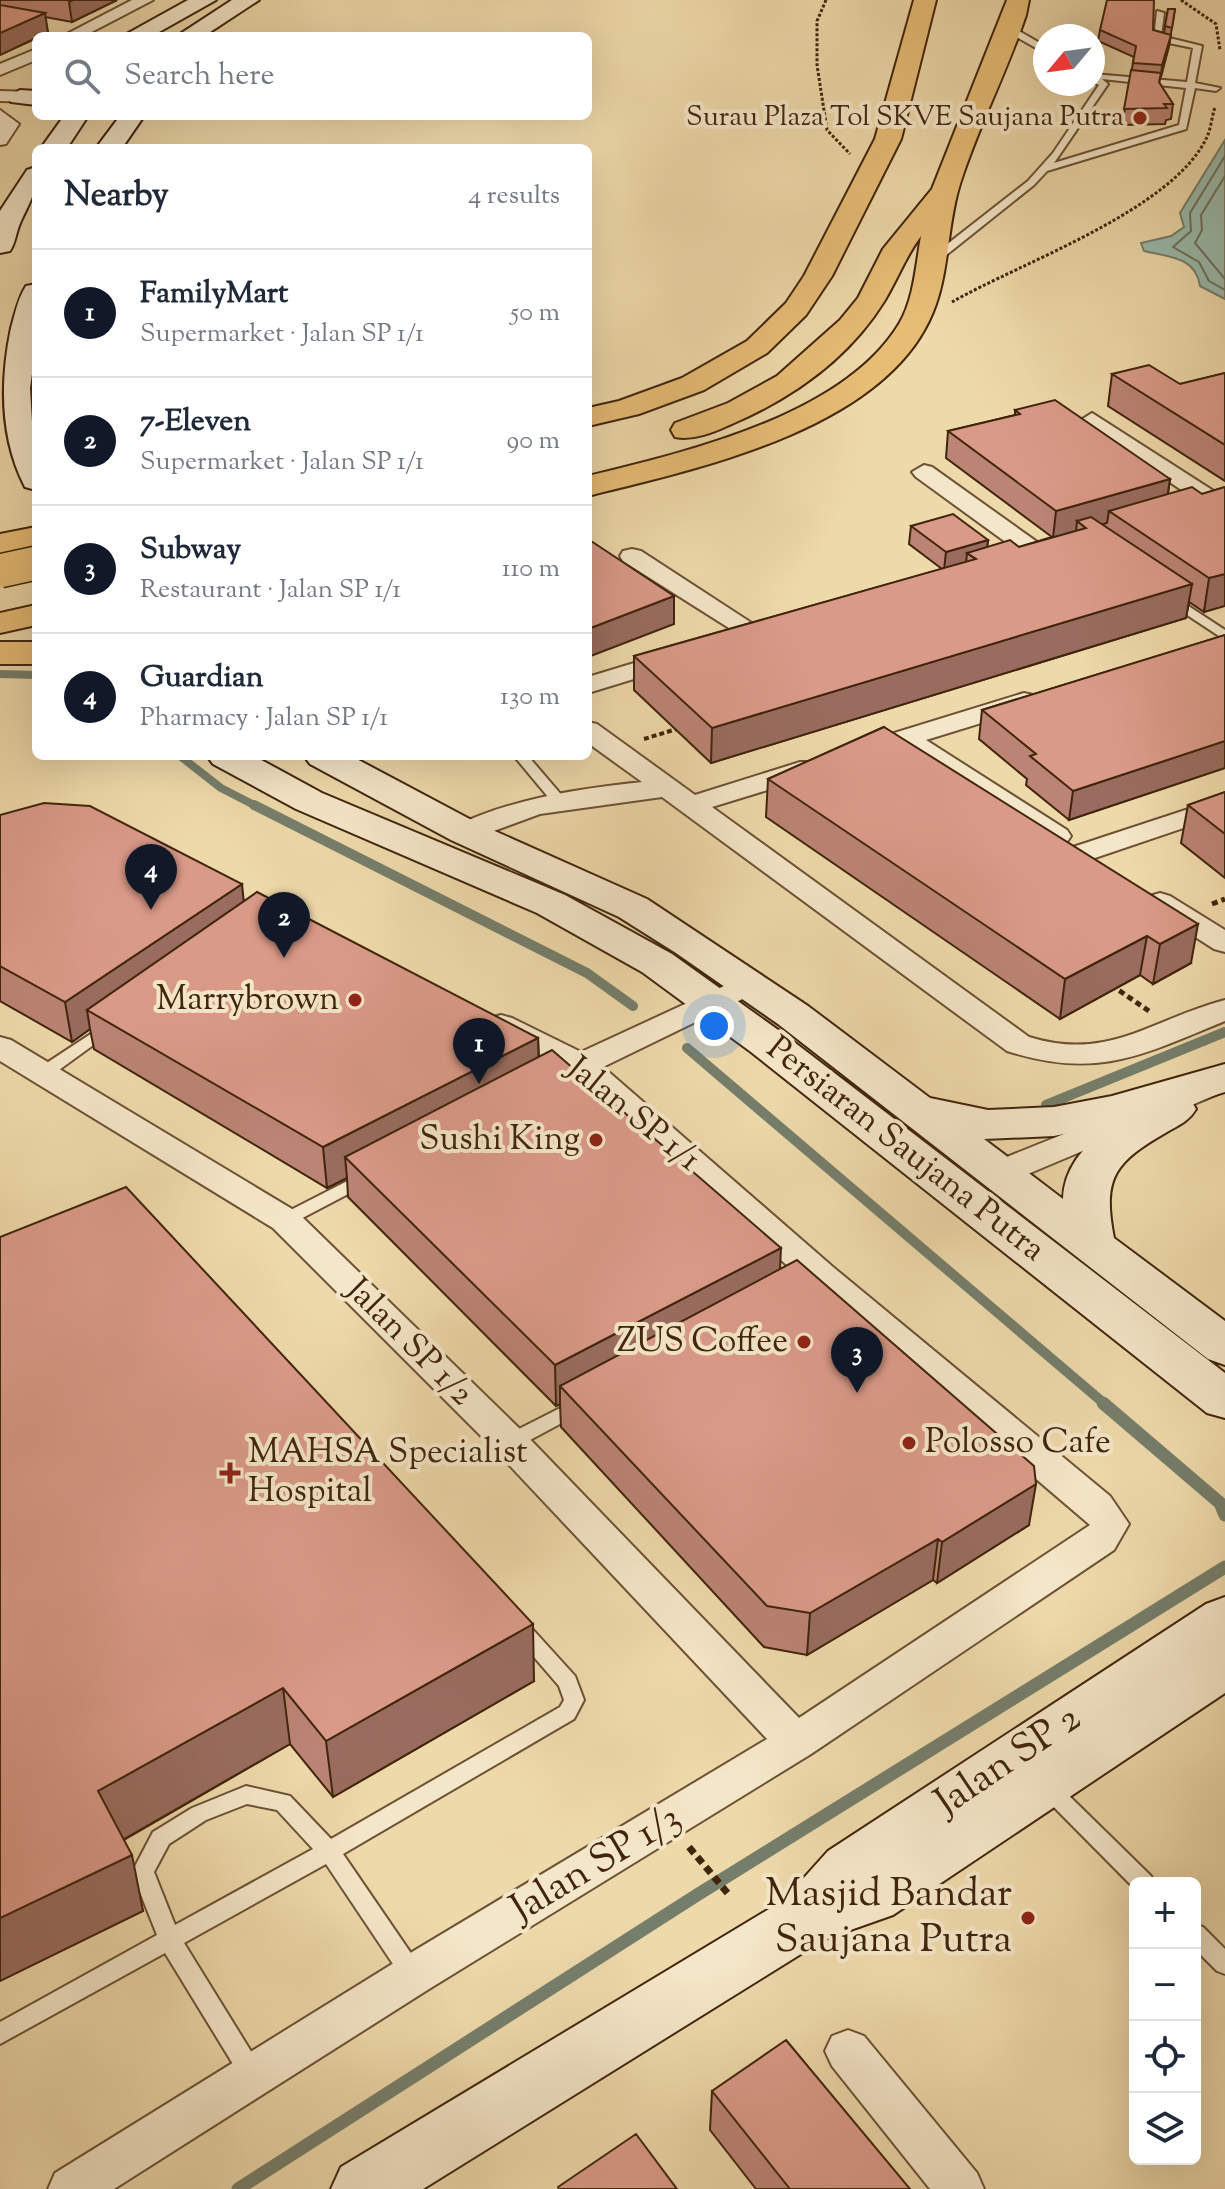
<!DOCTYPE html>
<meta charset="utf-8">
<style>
:root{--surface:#fff;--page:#f6f6f7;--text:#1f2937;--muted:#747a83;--line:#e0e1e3;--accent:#111827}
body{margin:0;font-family:"Sorts Mill Goudy",serif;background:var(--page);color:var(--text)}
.controls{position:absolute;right:24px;bottom:24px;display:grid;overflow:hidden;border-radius:12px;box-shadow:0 8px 32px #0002}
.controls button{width:72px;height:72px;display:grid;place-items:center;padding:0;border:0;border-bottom:2px solid var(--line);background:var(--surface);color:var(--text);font:40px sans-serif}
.compass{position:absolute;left:1033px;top:24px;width:72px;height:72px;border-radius:50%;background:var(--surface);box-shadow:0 8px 32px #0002;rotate:241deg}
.you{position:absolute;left:714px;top:1026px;width:28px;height:28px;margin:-20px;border:6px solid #fff;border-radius:50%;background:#1a73e8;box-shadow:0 0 0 12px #1a73e833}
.badge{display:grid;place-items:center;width:52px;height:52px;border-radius:50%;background:var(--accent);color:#fff;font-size:26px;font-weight:700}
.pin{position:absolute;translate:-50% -66px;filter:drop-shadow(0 2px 4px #0008)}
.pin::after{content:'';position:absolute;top:42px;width:28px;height:24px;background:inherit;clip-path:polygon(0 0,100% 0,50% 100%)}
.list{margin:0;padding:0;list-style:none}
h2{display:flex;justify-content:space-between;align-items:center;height:104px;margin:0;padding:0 32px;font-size:34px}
h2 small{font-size:26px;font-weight:400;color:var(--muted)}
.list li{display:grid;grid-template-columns:52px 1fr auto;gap:24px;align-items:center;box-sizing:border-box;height:128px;padding:0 32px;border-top:2px solid var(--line)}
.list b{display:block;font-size:30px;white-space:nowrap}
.list p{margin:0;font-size:26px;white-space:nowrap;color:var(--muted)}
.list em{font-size:26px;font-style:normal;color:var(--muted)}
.icon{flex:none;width:44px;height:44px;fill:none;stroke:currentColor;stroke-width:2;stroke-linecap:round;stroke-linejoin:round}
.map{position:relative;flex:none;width:1225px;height:2189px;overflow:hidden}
.search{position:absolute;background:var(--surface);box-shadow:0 8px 32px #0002;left:32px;top:32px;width:560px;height:88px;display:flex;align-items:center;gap:20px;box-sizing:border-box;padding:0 28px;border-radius:12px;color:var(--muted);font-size:30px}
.panel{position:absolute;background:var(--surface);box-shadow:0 8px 32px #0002;left:32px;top:144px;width:560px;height:616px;border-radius:12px}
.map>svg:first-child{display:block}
.water{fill:#99baab;stroke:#757e6b;stroke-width:2}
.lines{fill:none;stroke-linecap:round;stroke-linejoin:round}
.shore{stroke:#6c6f5c;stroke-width:2}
.stream-far2{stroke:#757e6b;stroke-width:8}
.stream-far1{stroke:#757e6b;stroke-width:10}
.stream{stroke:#757e6b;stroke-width:13}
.lane-casing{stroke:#6c5134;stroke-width:4}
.street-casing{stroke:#6c5134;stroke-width:4}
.secondary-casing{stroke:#40240c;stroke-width:4}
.highway-casing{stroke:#40240c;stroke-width:4}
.path-far3{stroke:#40240c;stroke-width:3;stroke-dasharray:3 2;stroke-linecap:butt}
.path-far2{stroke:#40240c;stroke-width:4;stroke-dasharray:5 3;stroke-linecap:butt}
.path-far1{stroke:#40240c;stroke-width:5;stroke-dasharray:6 4;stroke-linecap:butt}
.path{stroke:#40240c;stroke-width:7;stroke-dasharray:8 5;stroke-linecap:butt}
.lane{fill:#f4e6c8;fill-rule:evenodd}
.street{fill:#f4e6c8;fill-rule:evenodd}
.secondary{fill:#f4e6c8;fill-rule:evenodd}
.highway{fill:#e7bc75;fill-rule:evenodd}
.highway-bridge-casing{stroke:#40240c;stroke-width:36;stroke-linecap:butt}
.highway-bridge{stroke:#e7bc75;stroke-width:33}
.wall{fill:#bb8475;stroke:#40240c;stroke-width:2}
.shaded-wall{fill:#996c5f;stroke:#40240c;stroke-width:2}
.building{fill:#da9a88;stroke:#40240c;stroke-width:2}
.poi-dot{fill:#8f2418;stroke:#f4e6c8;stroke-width:3}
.labels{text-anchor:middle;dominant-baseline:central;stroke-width:8;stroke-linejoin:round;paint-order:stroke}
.far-poi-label{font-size:28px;fill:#40240c;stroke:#f4e6c8;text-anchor:end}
.poi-label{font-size:34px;fill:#40240c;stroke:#f4e6c8;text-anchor:end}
.street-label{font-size:34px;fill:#40240c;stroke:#f4e6c8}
.near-street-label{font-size:40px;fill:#40240c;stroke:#f4e6c8}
.near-poi-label{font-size:40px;fill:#40240c;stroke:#f4e6c8;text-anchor:end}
</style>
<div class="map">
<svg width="1225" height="2189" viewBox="0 0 1225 2189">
<rect width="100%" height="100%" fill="#eed9aa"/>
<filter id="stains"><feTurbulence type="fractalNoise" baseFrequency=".0025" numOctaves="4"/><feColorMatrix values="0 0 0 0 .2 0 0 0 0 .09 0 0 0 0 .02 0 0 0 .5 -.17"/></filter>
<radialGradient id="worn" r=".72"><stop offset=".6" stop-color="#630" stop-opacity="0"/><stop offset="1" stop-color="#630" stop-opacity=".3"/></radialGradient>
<path class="water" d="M1225,140v159l-25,-13c-4,-29 -31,-29 -56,-35l-3,-8 30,-7 13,-9 -4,-14z"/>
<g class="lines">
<path class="shore" d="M1225,156l-35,57 1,18 -18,16 26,15 10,19 16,9
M1225,176l-24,39 1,15 -7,13 30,36"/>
<path class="stream-far2" d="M0,674l36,1
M180,756l41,32 37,19"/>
<path class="stream-far1" d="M254,805l333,168 46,33
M687,1048l419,357
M1046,1105l179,-73"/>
<path class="stream" d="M1103,1403l117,100 5,12
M238,2189l459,-294 528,-328"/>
<g class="lane-casing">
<path id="lane" d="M1157,11l7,2 -3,23 41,10 -7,37 25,5 -4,3 -21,-3 -9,41 -139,42 -13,14 -99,79h-8v-4l101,-79 25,-28 46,-68 -6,-3v-8l94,8 6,-34 -39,-8zM1102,79l84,9 -7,37 -125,38 54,-79z
M1006,27h6l33,19v7l-39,-22z
M1170,594l55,36v10l-59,-39 -2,-3z
M514,756h14l36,42 2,3 -2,3h-10z
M109,1022l8,5 -3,3 -66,48h-12l-2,-4 2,-4z
M365,1172l8,6 -2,4 -80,42 -6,2 -8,-6 2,-4z
M580,1398l6,2 3,5 -3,5 -69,37 -7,2 -7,-2 -2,-5 2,-5z
M519,1620l7,2 49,54 9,24 -10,19 -231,135 78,114 3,7 -3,7 -8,3 -8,-3 -79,-118 -142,79 76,123 4,8 -4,8 -8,3 -8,-3 -79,-129 -165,91v-22l157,-87 -25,-63 21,-40 39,-24 54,-22 44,10 41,43 229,-132 4,-7 -5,-14 -50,-58 3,-6zM247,1804l30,6 36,39 -138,76 -21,-53 15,-28 37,-24z
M1048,1779l7,3 96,94 3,7h-19v6l-94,-95 -4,-6 4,-6z
M1195,1924l8,3 22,22v25l-8,-3 -22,-22z"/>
</g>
<g class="street-casing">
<path id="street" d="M132,0h21l-69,36h-21z
M36,49v11l-36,15v-11z
M0,91l36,1v10l-36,-1z
M0,110l19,14 -13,20 -6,1z
M1092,413l131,84v10h-16l-123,-82 -3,-5z
M924,465l8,2 115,82 3,5 -3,5h-18l-113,-82 -4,-5z
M632,549l9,2 129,84 -13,8 -9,-3 -125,-79 -3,-5 3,-5z
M677,650l13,8 -4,5 -98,30v-16z
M1024,693l9,2 4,6 -4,6 -107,33 141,90 4,6 -4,6h-20l-145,-94 -40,12 -10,-2 -4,-6 4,-6z
M588,722l9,2 98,71 105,-33h20l4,6 -4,6 -108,33 317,230c80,25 123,-18 196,-37v21c-83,34 -127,59 -218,30l-345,-254 -122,17 -65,24h-20l-4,-6 4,-6c60,-28 122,-37 187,-44l-54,-39z
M1225,797v17l-142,48 -10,-3 -4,-6 4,-6z
M1160,893l10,3 55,34v22l-11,-3 -64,-41 -5,-6 5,-6z
M750,974l11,2 4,7 -4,7 -158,77 230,200 277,229 19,28 -15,26 -303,204 -382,235 -315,200h-66l7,-16 342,-212 370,-222 -270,-287 -224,-224 -273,-167v-24l11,3 286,172 226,220 276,286 291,-193 -281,-240 -239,-213 -80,-40 -4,-7 4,-7 11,-3 11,3 69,34z
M1225,1069v22l-214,90 -12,3 -12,-3 -5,-8 5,-8z
M848,2030l16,6 113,137 7,16h-54l-98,-123 -7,-15 7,-15z"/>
</g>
<g class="secondary-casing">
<path id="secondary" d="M188,0h28l-64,36h-29z
M232,0h27l-55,36h-27z
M20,90l16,1v14l-25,-3 -3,-5z
M64,116h24l-21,32h-26z
M120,116h24l-22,32h-26z
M36,167c0,28 -4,30 -15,54 -5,10 -5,21 -11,30l-10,2v-42l27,-41z
M36,284v61l-6,43 6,102 -11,-3c-25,-48 -25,-106 -14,-159 4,-14 7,-30 15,-42z
M207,756h47l68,37 243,102 107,59 109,78 444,341v45l-18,-5 -456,-361 -109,-80 -105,-59 -241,-104 -83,-45z
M304,756h47l128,68 168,75 161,107 122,92 58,12 66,-3 58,-11 113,-32v28l-33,10 4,7c-7,12 -17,16 -29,23 -52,30 -65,45 -53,106l111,83v44l-17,-6 -430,-335 -102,-71 -57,-36 -168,-77 -141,-76zM1114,1124c-26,17 -50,42 -51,75l-79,-60 70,-3z
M1225,1597v96l-332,222 -68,24 -402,250h-92l10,-22 443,-267 44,-49 378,-247z"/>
</g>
<g class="highway-casing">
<path id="highway" d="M914,0h22l-35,139 -69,137 -26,39 -39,38 -63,37 -65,24 -51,12v-18l31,-7 63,-23 65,-37 39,-38 18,-27 71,-137z
M1007,0h22l-3,15c-19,57 -48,112 -66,169 -14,44 -10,95 -31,137 -53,110 -233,148 -341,175v-20c98,-24 255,-60 311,-152 15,-25 17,-60 22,-88 -15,20 -23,42 -36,64 -35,57 -91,97 -151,123 -18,8 -39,18 -59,14l-4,-7 4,-7 53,-20 49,-27 63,-56 18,-22 25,-49 49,-60z
M36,527v20l-36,7v-20z
M36,605v20l-36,8v-20z
M0,642h36v22h-36z"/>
</g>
<path class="path-far3" d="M826,0l-9,21v44l10,65 23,24
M1181,0l35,24 4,26
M952,302c70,-40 221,-92 255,-165 4,-9 5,-21 8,-30"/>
<path class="path-far2" d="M644,739l36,-11"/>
<path class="path-far1" d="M1212,904l13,-5
M1111,985l38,26"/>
<path class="path" d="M689,1847l41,49"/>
<use href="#lane" class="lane"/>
<use href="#street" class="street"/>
<use href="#secondary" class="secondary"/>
<use href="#highway" class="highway"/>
<g class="highway-bridge-casing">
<path id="highway-bridge" d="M0,571l36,-8"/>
</g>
<use href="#highway-bridge" class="highway-bridge"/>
</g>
<path class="wall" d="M0,0h117l-45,22 -27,-5 3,16 -48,22z
M1168,9h7l-6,37 -10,37 14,21 -2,15 -5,1 -1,4 -43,1 12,-68 -36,-16 2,-11h53l11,3z
M1225,373v108l-117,-75 4,-32 68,10z
M1015,410l155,69 -2,15h34l23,-7 -21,125 -15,-10 -3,16 -475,145 -77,-73v-34l308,-87 -33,-25 2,-18 77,14 -1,7h32l33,-10 -106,-79 2,-27 67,-16z
M1225,635v133l-156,52 -43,-35 1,-6 -48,-40 3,-29z
M884,727l307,236 -38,21 -13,-9 -80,44 -294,-202 2,-38z
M1225,792v86l-44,-35 7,-38z
M0,815l244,87 294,136 1,19 241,212 249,256 -92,58 -4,-3 -126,75 -43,-8 -203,-220 -1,-23 -4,2 -208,-209 -1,-19 -20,10 -233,-139 -4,-20 -18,13 -72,-41z
M0,1237l534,444 -201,116 -43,-53 -166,96 19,71 -143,70z
M712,2091l198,98h-154l-46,-59z"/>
<path class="shaded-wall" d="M73,0h44l-45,22 -3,-20z
M45,13l3,20 -7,3h-5v2l-36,17v-22z
M1171,35l-2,11 -8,31 1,-12z
M1170,479l-4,27 -57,5 -2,12 -21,6v-1l-9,-7 -1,11 -23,6 3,-27z
M988,540l-2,18 -10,1 -9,-6 -1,11 -22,6 2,-18z
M1225,574v32l-21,6 5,-34z
M1192,584l-6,34 -475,145 1,-35z
M674,596v28l-86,33v-28z
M1225,741v27l-156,52 4,-29z
M242,884l4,39 -159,87 3,19 -18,13 -7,-40z
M1198,924l-7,39 -38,21 7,-40z
M1147,936l-7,39 -80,44 5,-40z
M538,1038l1,40 -194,79 2,21 -20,10 -4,-41z
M781,1248l-2,41 -219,97v18l-4,2 -1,-41z
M1036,1484l-7,41 -92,58 5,-41z
M938,1539l-5,41 -126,75 3,-42z
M533,1624l1,57 -201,116 -7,-56z
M283,1688l7,56 -180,103 -12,-56z
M132,1855l11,56 -143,70v-63z"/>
<path class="building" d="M1107,0h47l-1,30 18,5 -9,30 -29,-2 3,-17 -36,-16z
M0,5l45,8 -45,20z
M1168,9h7l-3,19 -7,-2z
M1131,70l30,3 -2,9 14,22h-9l3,4 -43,1z
M1149,365l31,19 45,-11v72l-113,-71z
M1055,400l115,79 -114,32 -108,-80 72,-17 -5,-4z
M1192,487l10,7 23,-7v87l-16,4 -100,-67z
M953,514l35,26 -42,12 -35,-26z
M1091,517l101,67 -480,144 -78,-72 342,-97 -9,-6 43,-13 9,7 67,-19 -9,-7z
M588,539l86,57 -86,33z
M1225,635v106l-152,50 -43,-35 6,-2 -54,-44z
M884,727l314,197 -38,20 -13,-8 -82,43 -297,-200z
M1225,792v42l-37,-29z
M44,803l46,3 152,78 -177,118 -65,-36v-151z
M257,892l281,146 -215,109 -236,-137z
M552,1050l229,198 -226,117 -210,-208z
M126,1187l407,437 -207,117 -43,-53 -185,103 34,64 -132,63v-681z
M797,1260l237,206 2,18 -94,58 -4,-3 -128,74 -43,-7 -207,-220z
M786,2040l124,149h-120l-78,-98z
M636,2134l41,55h-118l-1,-2z"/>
<g class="poi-dot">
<circle cx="1140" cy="118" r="8"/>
<circle cx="355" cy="1000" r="8"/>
<circle cx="596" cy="1140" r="8"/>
<circle cx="804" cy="1342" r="8"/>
<circle cx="909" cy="1443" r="8"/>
<path d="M226 1461h8v8h8v8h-8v8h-8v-8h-8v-8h8z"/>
<circle cx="1028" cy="1918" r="8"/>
</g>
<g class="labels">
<g class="far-poi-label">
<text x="1124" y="118">Surau Plaza Tol SKVE Saujana Putra</text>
</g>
<g class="poi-label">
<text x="339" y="1000">Marrybrown</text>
<text x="580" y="1140">Sushi King</text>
<text x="788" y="1342">ZUS Coffee</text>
<text x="925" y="1443" text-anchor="start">Polosso Cafe</text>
<text x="248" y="1453" text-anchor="start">MAHSA Specialist<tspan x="248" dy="39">Hospital</tspan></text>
</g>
<g class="street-label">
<text transform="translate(633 1115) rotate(39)">Jalan SP 1/1</text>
<text transform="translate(905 1150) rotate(38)">Persiaran Saujana Putra</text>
<text transform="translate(409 1343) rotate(45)">Jalan SP 1/2</text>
</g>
<g class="near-street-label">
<text transform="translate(1009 1762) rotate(-34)">Jalan SP 2</text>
<text transform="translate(597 1865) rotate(-31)">Jalan SP 1/3</text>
</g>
<g class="near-poi-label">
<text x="1012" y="1895">Masjid Bandar<tspan x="1012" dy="46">Saujana Putra</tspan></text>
</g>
</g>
<rect width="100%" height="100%" filter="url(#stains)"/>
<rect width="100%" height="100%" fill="url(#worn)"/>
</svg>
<div class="controls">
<button>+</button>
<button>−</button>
<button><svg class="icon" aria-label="locate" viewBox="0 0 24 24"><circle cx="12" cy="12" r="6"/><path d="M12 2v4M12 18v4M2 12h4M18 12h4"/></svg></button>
<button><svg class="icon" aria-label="layers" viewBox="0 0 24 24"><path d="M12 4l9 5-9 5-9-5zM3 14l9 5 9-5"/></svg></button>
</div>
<svg class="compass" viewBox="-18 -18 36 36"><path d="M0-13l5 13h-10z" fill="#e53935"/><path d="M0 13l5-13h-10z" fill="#747a83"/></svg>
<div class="you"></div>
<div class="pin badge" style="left:479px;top:1084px">1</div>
<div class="pin badge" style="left:284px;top:958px">2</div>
<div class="pin badge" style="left:857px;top:1393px">3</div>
<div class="pin badge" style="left:151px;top:910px">4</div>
<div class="search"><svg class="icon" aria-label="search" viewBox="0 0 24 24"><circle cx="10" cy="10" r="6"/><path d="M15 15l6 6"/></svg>Search here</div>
<section class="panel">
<h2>Nearby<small>4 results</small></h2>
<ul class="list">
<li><span class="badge">1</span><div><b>FamilyMart</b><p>Supermarket · Jalan SP 1/1</p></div><em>50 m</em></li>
<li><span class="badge">2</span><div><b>7-Eleven</b><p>Supermarket · Jalan SP 1/1</p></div><em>90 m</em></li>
<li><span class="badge">3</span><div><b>Subway</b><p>Restaurant · Jalan SP 1/1</p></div><em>110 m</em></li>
<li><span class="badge">4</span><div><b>Guardian</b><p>Pharmacy · Jalan SP 1/1</p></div><em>130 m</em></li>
</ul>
</section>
</div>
